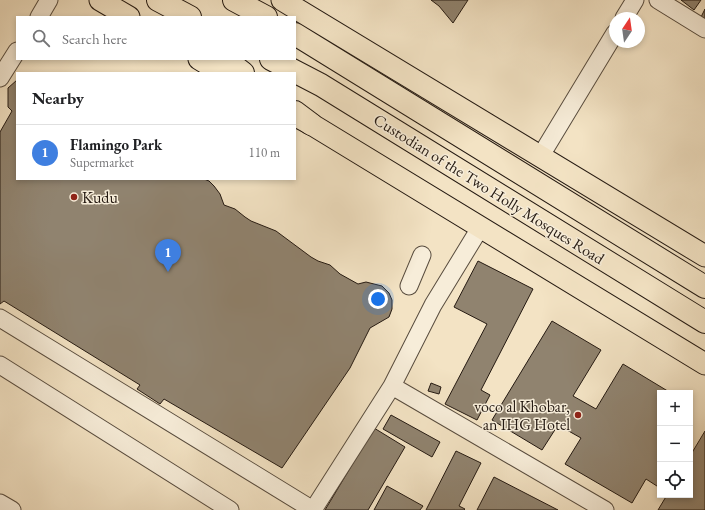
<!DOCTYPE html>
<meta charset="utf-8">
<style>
:root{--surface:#fff;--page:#f6f6f6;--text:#202124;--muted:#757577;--line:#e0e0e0;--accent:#8f2418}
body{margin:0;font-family:"EB Garamond",serif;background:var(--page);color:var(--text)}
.controls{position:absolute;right:12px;bottom:12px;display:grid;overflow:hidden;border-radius:0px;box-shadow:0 2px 6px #0003}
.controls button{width:36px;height:36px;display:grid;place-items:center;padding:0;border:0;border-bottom:1px solid var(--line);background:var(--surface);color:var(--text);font:20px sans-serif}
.compass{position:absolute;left:609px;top:12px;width:36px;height:36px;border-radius:50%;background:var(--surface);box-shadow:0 2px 6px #0003;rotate:13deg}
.you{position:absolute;left:378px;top:299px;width:14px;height:14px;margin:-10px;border:3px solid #fff;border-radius:50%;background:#1a73e8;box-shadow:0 0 0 6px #1a73e833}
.badge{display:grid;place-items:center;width:26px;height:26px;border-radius:50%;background:var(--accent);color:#fff;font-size:13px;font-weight:700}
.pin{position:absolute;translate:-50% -33px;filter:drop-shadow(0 1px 2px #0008)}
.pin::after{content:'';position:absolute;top:21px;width:14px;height:12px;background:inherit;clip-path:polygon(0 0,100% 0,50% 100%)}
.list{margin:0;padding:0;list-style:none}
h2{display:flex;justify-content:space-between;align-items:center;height:52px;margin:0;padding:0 16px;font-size:17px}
h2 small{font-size:13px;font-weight:400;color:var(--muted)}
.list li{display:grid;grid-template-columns:26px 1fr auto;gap:12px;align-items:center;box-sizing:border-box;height:56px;padding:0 16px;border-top:1px solid var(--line)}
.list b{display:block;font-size:15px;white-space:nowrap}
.list p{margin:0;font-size:13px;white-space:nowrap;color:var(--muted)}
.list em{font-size:13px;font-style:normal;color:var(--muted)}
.icon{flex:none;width:22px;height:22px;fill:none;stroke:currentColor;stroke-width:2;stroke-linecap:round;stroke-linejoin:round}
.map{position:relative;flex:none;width:705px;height:510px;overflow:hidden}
.search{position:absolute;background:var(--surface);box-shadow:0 2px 6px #0003;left:16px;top:16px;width:280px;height:44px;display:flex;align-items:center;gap:10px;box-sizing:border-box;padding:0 14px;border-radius:0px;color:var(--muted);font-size:15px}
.panel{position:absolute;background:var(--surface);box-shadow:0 2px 6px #0003;left:16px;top:72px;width:280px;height:108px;border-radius:0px}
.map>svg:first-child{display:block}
.building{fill:#90836f;stroke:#251a12}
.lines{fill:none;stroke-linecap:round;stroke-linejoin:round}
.minor-casing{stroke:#584c3e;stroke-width:19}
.major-casing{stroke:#251a12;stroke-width:23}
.highway-casing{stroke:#251a12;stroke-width:24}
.minor{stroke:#f7edd9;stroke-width:17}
.major{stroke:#f3e3c4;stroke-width:21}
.highway{stroke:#f3e3c4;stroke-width:22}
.poi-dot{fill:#8f2418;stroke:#f7edd9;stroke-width:1.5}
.labels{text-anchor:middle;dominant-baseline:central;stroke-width:3;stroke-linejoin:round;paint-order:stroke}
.street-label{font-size:16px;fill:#251a12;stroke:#f7edd9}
.poi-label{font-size:16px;fill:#251a12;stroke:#f7edd9;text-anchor:start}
</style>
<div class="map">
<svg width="705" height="510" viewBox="0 0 705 510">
<rect width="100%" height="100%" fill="#f3e3c4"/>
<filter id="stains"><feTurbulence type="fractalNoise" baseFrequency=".005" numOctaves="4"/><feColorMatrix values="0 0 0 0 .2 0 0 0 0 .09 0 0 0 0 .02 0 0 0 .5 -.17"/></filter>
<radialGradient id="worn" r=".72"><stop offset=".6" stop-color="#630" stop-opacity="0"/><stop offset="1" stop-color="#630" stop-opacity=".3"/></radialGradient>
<path class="building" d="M431,0h37l-15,23 -14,-17z
M681,0h20l-7,10z
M705,9v15l-6,-3z
M17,80v99h187l5,2 5,5 6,8 4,11 11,4 10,8 6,4 25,10 35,26 7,4 12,4 10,9 18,10 8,-2 16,4 7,7 3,7v9l-3,8 -19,11 -20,40 -68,100 -118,-69 -4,5 -23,-15 3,-4 -136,-84 -4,3v-172l12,-21 -4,-4v-19z
M478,261l55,28 -52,101 9,5 -13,25 -32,-16 42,-80 -33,-17z
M552,321l49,29 -28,46 23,13 27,-45 48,29h-11v95l-14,-9 -14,24 -67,-39 16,-26 -23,-13 -16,25 -50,-30z
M431,383l10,4 -2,7 -11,-3z
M391,415l49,27 -8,15 -49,-28z
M374,428l31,19 -37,63h-43z
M705,431v79h-47l9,-15h23v-39z
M456,451l25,12 -22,43 6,3 -1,1h-38z
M494,477l64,33h-81z
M387,486l36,20 -3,4h-46z"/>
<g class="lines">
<g class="minor-casing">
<path id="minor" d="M658,0l47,29
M39,17l10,-17
M624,18l11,-18
M0,78l17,-27
M540,157l75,-124
M409,286l13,-31
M0,318l313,192
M0,365l230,145
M392,386l213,124
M0,503l12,7
M313,510l79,-124 41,-81 47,-77"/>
</g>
<g class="major-casing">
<path id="major" d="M100,0l29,17
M282,0l423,256
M199,59l23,14
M296,116l15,8 394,240"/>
</g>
<g class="highway-casing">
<path id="highway" d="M158,0l32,17
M234,0l32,17
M295,34l410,253
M225,59l18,14
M271,59l50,26 384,237
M295,112l16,12"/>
</g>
<use href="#minor" class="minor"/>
<use href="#major" class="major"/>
<use href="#highway" class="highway"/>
</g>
<g class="poi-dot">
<circle cx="74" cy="197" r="4"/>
<circle cx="578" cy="415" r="4"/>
</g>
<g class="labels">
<g class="street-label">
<text transform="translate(489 189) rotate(32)">Custodian of the Two Holly Mosques Road</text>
</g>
<g class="poi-label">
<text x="82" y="197">Kudu</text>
<text x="570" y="406" text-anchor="end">voco al Khobar,<tspan x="570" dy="18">an IHG Hotel</tspan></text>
</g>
</g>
<rect width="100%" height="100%" filter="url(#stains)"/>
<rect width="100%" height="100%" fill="url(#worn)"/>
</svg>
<div class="controls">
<button>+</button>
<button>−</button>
<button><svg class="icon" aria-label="locate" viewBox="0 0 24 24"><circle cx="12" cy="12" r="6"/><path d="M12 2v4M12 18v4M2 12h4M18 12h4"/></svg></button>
</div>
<svg class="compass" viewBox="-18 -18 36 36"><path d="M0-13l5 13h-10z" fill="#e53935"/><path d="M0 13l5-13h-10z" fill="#757577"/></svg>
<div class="you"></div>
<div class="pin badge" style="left:168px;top:272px;background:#3f7fe0">1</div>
<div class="search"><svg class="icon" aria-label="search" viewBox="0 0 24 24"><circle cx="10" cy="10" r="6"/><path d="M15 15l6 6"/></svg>Search here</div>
<section class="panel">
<h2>Nearby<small></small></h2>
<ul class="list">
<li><span class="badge" style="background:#3f7fe0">1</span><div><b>Flamingo Park</b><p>Supermarket</p></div><em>110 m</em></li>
</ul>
</section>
</div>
